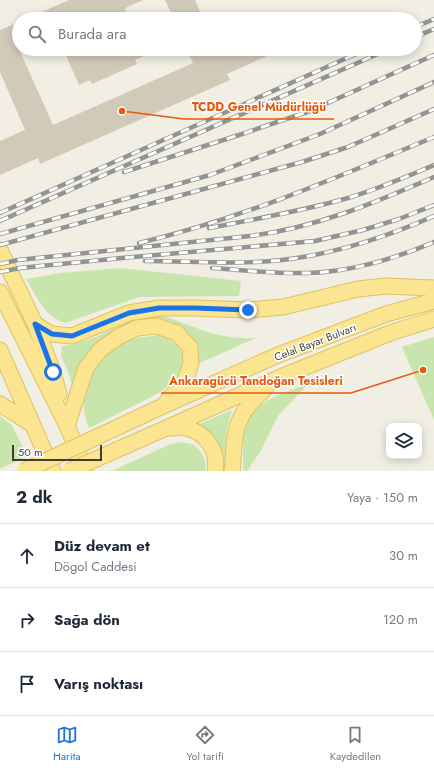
<!DOCTYPE html>
<html lang="tr">
<meta charset="utf-8">
<style>
:root{--surface:#fff;--page:#f6f6f7;--text:#1f2937;--muted:#747a83;--line:#e0e1e3;--accent:#1a73e8}
body{margin:0;font-family:Jost,sans-serif;background:var(--page);color:var(--text)}
.controls{position:absolute;right:12px;bottom:12px;display:grid;overflow:hidden;border-radius:8px;box-shadow:0 2px 10px #0003}
.controls button{width:36px;height:36px;display:grid;place-items:center;padding:0;border:0;border-bottom:1px solid var(--line);background:var(--surface);color:var(--text);font:20px sans-serif}
.scale{position:absolute;left:12px;bottom:10px;width:90px;box-sizing:border-box;padding-left:4px;border:2px solid #423e33;border-top:0;font-size:11px;line-height:14px;white-space:nowrap;color:#423e33;-webkit-text-stroke:3px #fff;paint-order:stroke}
.stop{position:absolute;width:12px;height:12px;margin:-9px;border:3px solid #1a73e8;border-radius:50%;background:#fff}
.stop.end{background:#1a73e8;border-color:#fff;box-shadow:0 1px 4px #0008}
.list{margin:0;padding:0;list-style:none}
h2{display:flex;justify-content:space-between;align-items:center;height:52px;margin:0;padding:0 16px;font-size:17px}
h2 small{font-size:13px;font-weight:400;color:var(--muted)}
.list li{display:grid;grid-template-columns:26px 1fr auto;gap:12px;align-items:center;box-sizing:border-box;height:64px;padding:0 16px;border-top:1px solid var(--line)}
.list b{display:block;font-size:15px;white-space:nowrap}
.list p{margin:0;font-size:13px;white-space:nowrap;color:var(--muted)}
.list em{font-size:13px;font-style:normal;color:var(--muted)}
.icon{flex:none;width:22px;height:22px;fill:none;stroke:currentColor;stroke-width:2;stroke-linecap:round;stroke-linejoin:round}
.map{position:relative;flex:none;width:434px;height:471px;overflow:hidden}
.search{position:absolute;background:var(--surface);box-shadow:0 2px 10px #0003;left:12px;right:12px;top:12px;height:44px;display:flex;align-items:center;gap:10px;box-sizing:border-box;padding:0 14px;border-radius:22px;color:var(--muted);font-size:15px}
.sheet{height:244px;background:var(--surface)}
nav{display:flex;justify-content:space-around;align-items:center;box-sizing:border-box;height:56px;border-top:1px solid var(--line);background:var(--surface);font-size:11px;color:var(--muted)}
nav a{display:grid;justify-items:center;gap:2px}
nav .on{color:var(--accent)}
.map>svg:first-child{display:block}
.green{fill:#c7e5ac}
.building{fill:#d2cab9}
.lines{fill:none;stroke-linecap:round;stroke-linejoin:round}
.major-casing{stroke:#dfc362;stroke-width:17}
.major{stroke:#fbe591;stroke-width:15}
.rail-casing{stroke:#939393;stroke-width:4.5}
.rail{stroke:#fff;stroke-width:3;stroke-dasharray:9;stroke-linecap:butt}
.major-bridge-casing{stroke:#dfc362;stroke-width:17;stroke-linecap:butt}
.major-bridge{stroke:#fbe591;stroke-width:15}
.route{stroke:#1a73e8;stroke-width:5}
.labels{text-anchor:middle;dominant-baseline:central;stroke-width:3;stroke-linejoin:round;paint-order:stroke}
.street-label{font-size:11px;fill:#423e33;stroke:#fff}
.leader{fill:none;stroke:#e8590c;stroke-width:1.5}
.callout-dot{fill:#e8590c;stroke:#fff;stroke-width:1.5}
.callout-label{font-size:12px;text-anchor:middle;font-weight:bold;fill:#e8590c;stroke:#fff;stroke-width:3;stroke-linejoin:round;paint-order:stroke}
</style>
<div class="map">
<svg width="434" height="471" viewBox="0 0 434 471">
<rect width="100%" height="100%" fill="#f1eee3"/>
<path class="green" d="M121,268l120,13 -2,15 -100,1 -74,26c-22,-8 -28,-26 -39,-44l34,-6z
M158,316c13,1 23,7 36,11 20,8 39,12 62,11l-61,27 -17,-39 -10,-5 -10,-2 -29,6 -57,61 -3,-12 -8,-18 1,-10c24,-2 43,-14 65,-23 10,-4 20,-5 31,-7z
M159,335l9,3 8,6 6,8v17l-5,10 -18,14 -70,35c-4,-10 -6,-19 -5,-30 2,-23 23,-48 44,-57 9,-4 21,-4 31,-6z
M434,337v83l-32,-73z
M309,383l-31,33 -18,36 -13,19 -4,-1c1,-10 -1,-20 0,-31 1,-37 38,-44 66,-56z
M232,410l-5,19 -2,30h-3c-6,-18 -8,-23 -23,-35z
M0,416l12,9 15,31 -27,13z
M181,442c3,1 7,1 10,2 10,4 17,17 14,27h-93l56,-26z"/>
<path class="building" d="M69,0h74l-18,8 4,11h-103z
M165,0h30l8,19h-29z
M19,22v27l34,76 140,-62 -6,-14h77l3,7 -40,18 3,6 -190,84 -2,-6 -38,17v-34l25,-11 -25,-58v-42z
M63,49h97l-25,11 2,4 -45,20 -2,-4 -11,5z"/>
<g class="lines">
<g class="major-casing">
<path id="major" d="M0,250l35,74 18,48 6,22
M0,292l67,134 19,45
M35,324l16,10 21,2 57,-23 30,-5h36l53,2 35,-3 75,-18 28,-3 48,2
M0,350l53,121
M0,404l33,21
M163,406l115,-51 108,-41 48,-13
M67,426l19,-58 14,-18 18,-13 19,-9 20,-2 20,7 13,14 1,17 -6,17 -18,20
M171,428c5,0 11,-2 15,0 20,4 33,24 29,43
M164,429l114,-51 112,-45 44,-14
M232,471c2,-12 1,-23 3,-34 3,-23 15,-34 31,-49"/>
</g>
<use href="#major" class="major"/>
<g class="rail-casing">
<path id="rail" d="M415,27l19,-8
M415,37l19,-8
M124,172l115,-37 71,-24 124,-56
M0,213l367,-164
M0,221l389,-172
M209,228c47,-9 93,-17 139,-30 29,-9 58,-21 86,-33
M0,234l210,-59 110,-41 114,-52
M139,243c102,-24 199,-66 295,-106
M0,245l302,-83 46,-15 86,-38
M145,261c45,0 91,4 137,-1 53,-6 104,-23 152,-44
M0,264l18,-4 232,-24c65,-8 124,-33 184,-59
M212,268c31,2 63,6 95,5 44,-1 87,-14 127,-31
M0,272l20,-4 102,-10 193,-17 48,-11 36,-11 35,-14"/>
</g>
<use href="#rail" class="rail"/>
<g class="major-bridge-casing">
<path id="major-bridge" d="M24,471l139,-65
M69,471l95,-42"/>
</g>
<use href="#major-bridge" class="major-bridge"/>
</g>
<g class="lines">
<path class="route" d="M53,372l-18,-48 17,10 20,2 57,-23 30,-5h36l53,2"/>
</g>
<g class="labels">
<g class="street-label">
<text transform="translate(315 342) rotate(-21)">Celal Bayar Bulvarı</text>
</g>
</g>
<path class="leader" d="M122 111L184 119H334M423 370L351 393H161"/>
<g class="callout-dot">
<circle cx="122" cy="111" r="4"/>
<circle cx="423" cy="370" r="4"/>
</g>
<g class="callout-label">
<text x="259" y="111">TCDD Genel Müdürlüğü</text>
<text x="256" y="385">Ankaragücü Tandoğan Tesisleri</text>
</g>
</svg>
<div class="controls">
<button><svg class="icon" aria-label="layers" viewBox="0 0 24 24"><path d="M12 4l9 5-9 5-9-5zM3 14l9 5 9-5"/></svg></button>
</div>
<div class="scale">50 m</div>
<div class="stop" style="left:53px;top:372px"></div>
<div class="stop end" style="left:248px;top:310px"></div>
<div class="search"><svg class="icon" aria-label="search" viewBox="0 0 24 24"><circle cx="10" cy="10" r="6"/><path d="M15 15l6 6"/></svg>Burada ara</div>
</div>
<section class="sheet">
<h2>2 dk<small>Yaya · 150 m</small></h2>
<ul class="list">
<li><svg class="icon" aria-label="ahead" viewBox="0 0 24 24"><path d="M12 20V5M6 11l6-6 6 6"/></svg><div><b>Düz devam et</b><p>Dögol Caddesi</p></div><em>30 m</em></li>
<li><svg class="icon" aria-label="right" viewBox="0 0 24 24"><path d="M7 20v-9h11M14 6l5 5-5 5"/></svg><div><b>Sağa dön</b></div><em>120 m</em></li>
<li><svg class="icon" aria-label="arrive" viewBox="0 0 24 24"><path d="M6 21V4h12l-3 4 3 4H6"/></svg><div><b>Varış noktası</b></div></li>
</ul>
</section>
<nav>
<a class="on"><svg class="icon" aria-label="map" viewBox="0 0 24 24"><path d="M3 6l6-2 6 2 6-2v14l-6 2-6-2-6 2zM9 4v14M15 6v14"/></svg>Harita</a>
<a><svg class="icon" aria-label="directions" viewBox="0 0 24 24"><path d="M12 3l9 9-9 9-9-9zM9 14v-3h6M13 9l2 2-2 2"/></svg>Yol tarifi</a>
<a><svg class="icon" aria-label="saved" viewBox="0 0 24 24"><path d="M7 4h10v16l-5-4-5 4z"/></svg>Kaydedilen</a>
</nav>
